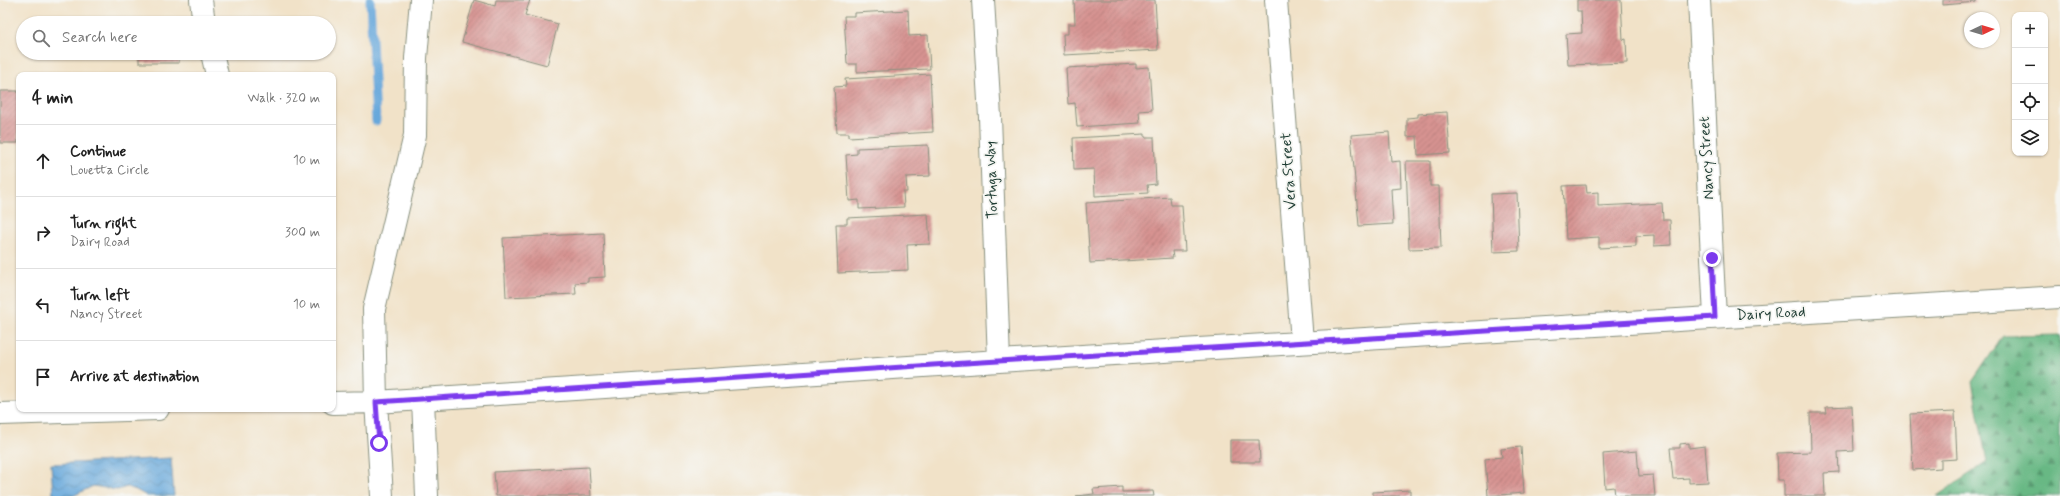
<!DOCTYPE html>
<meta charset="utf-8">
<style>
:root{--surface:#fff;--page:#f6f6f6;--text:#222;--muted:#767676;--line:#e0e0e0}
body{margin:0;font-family:Mynerve,sans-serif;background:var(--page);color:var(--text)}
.controls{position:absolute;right:12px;top:12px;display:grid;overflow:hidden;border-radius:8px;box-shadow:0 1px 3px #0004}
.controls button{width:36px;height:36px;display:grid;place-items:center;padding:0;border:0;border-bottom:1px solid var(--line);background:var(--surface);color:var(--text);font:20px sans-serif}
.compass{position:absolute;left:1964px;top:12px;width:36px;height:36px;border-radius:50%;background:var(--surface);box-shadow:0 1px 3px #0004;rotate:86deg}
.stop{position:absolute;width:12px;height:12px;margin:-9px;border:3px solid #7c3aed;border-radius:50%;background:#fff}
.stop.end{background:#7c3aed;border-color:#fff;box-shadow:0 1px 4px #0008}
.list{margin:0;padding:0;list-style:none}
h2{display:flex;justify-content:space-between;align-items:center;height:52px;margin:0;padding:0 16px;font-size:17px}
h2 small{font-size:13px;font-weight:400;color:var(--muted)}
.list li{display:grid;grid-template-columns:26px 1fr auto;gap:12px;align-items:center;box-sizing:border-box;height:72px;padding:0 16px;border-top:1px solid var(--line)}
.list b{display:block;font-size:15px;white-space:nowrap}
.list p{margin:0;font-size:13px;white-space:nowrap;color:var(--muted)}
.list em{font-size:13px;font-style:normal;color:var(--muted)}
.icon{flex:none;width:22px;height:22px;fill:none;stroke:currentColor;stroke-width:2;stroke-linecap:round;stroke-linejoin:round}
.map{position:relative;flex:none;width:2060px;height:496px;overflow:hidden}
.search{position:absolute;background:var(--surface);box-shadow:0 1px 3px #0004;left:16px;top:16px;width:320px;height:44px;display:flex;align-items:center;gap:10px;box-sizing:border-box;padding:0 14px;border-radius:22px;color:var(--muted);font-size:15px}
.panel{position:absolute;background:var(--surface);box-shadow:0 1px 3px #0004;left:16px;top:72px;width:320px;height:340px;border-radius:8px}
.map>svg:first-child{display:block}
.forest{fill:url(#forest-firs);stroke:#437a5c}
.water{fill:url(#water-waves);stroke:#447288}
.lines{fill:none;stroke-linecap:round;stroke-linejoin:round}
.stream{stroke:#68a8db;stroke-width:9}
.building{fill:url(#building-hatch)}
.minor-casing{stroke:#88907e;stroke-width:24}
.minor{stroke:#fff;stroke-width:22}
.route{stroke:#7c3aed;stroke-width:5}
.labels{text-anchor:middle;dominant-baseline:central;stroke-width:3.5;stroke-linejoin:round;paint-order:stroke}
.street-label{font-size:15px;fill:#1f3d34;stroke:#f6f6f2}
</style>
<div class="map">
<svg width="2060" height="496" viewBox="0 0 2060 496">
<defs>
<pattern id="forest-firs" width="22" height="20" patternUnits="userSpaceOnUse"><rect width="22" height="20" fill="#67b884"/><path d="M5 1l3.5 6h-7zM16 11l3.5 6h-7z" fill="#54976d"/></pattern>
<pattern id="water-waves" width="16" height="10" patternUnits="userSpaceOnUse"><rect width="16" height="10" fill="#68a8db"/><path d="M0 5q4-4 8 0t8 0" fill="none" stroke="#558ab2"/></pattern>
<pattern id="building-hatch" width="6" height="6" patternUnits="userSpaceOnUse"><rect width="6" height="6" fill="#d79391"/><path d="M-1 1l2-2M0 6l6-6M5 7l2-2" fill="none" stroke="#ae7977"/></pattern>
</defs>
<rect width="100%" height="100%" fill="#f6f6f2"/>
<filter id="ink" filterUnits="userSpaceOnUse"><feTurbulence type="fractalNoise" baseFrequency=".025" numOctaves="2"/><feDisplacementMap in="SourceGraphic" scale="8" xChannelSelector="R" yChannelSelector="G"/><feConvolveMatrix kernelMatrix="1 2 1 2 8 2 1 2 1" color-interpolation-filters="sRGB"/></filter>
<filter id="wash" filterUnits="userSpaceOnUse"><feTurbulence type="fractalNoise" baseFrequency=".012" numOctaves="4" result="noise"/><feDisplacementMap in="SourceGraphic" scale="16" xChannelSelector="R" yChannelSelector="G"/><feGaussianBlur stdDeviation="0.9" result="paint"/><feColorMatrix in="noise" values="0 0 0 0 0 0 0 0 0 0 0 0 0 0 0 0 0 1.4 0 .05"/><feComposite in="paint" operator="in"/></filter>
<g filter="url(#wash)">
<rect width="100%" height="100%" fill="#f1e2c8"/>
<path class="forest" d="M2060,335v161h-123l50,-34 -15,-80 31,-46z"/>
<path class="water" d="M171,458l3,38h-27l-11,-6 -9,-3 -10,3 -24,-4 -20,10h-20l-2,-32z"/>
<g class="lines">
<path class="stream" d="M370,0l6,121"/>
</g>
<g id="blocks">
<path class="building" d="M474,0l21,6 1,-6h34l-5,15 33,9 -11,41 -85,-23z
M1074,0h81l3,50 -94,5 -1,-21h5v-10h7z
M1577,0h44l2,40 3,-1 1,24 -59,2 -2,-31 16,-1 -1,-22h-4z
M1943,0h33v2l-33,3z
M908,10l1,26 19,-1 2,34 -73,3v-8h-10l-3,-48h10v-3z
M139,20h41l-1,3h-40z
M139,53h40v10h-40z
M1136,64v4l13,-1 3,43 -13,1 1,12 -63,4 -2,-24 -7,1 -2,-36z
M930,74l3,58 -84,5v-4h-12l-3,-46 12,-1 -1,-7z
M0,91h18v52h-18z
M1447,112l3,41 -32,2 -1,-19 -10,1v-19l11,-1v-3z
M1389,132l2,30 9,-1 1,27 -10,1 2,35 -34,2 -8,-91z
M1145,134v3h9l2,47 -9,1 1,8 -53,3 -1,-27 -20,1 -1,-32z
M928,145l2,31 -24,1 1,15h-4l1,15 -45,2v-9l-10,1 -3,-46 11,-1v-6z
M1406,161h24v25h9l2,62 -32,1z
M1586,185l1,8 11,-1v14l64,-3 1,17h7l1,25 -17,1v-11l-18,1v10l-37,2v-11l-33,2 -3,-53z
M1517,193l2,58 -26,1 -2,-58z
M1170,197l1,8h11l3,46h-13l1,7 -83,5 -4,-60z
M928,214l2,30 -23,1 1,25 -70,3 -2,-49h11v-6z
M603,233l2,44 -17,1v4l-13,1 1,11 -70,3 -3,-59z
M1852,406l2,45 -16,1 1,20 -15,1 1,23h-41v-16h-6l-1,-27 34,-1 -1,-39h17l-1,-6z
M1955,412l2,47 -16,1v8l-28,2 -3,-56z
M1230,440h29l1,22h-30z
M1689,443v5l16,-2 3,36 -19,1v-5l-16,1 -3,-31h10v-4z
M1521,447l3,46 -36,3 -3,-37 17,-2 -1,-8z
M1637,451l2,25 14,-1 2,21h-40l-1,-9 -9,1 -2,-34z
M589,467l2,29h-95l-2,-24z
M1122,487v5l31,-1 1,5h-78l18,-2 -1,-5z
M1410,490v6h-37v-4z"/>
</g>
</g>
<g filter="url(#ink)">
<use href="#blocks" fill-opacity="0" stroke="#88907e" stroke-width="1"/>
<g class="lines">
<g class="minor-casing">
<path id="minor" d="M201,0l3,23
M983,0l7,117 9,244
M1276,0l26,342
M1699,0l16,317
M212,53l5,22
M423,399l4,97
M333,403l43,-1 623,-41 1061,-64
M0,414l158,-5
M382,496l-6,-94 -2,-93 41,-174 1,-77 5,-58"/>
</g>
<use href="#minor" class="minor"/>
</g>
</g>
<g class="lines" filter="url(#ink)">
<path class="route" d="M379,443l-3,-41 557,-37 782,-48 -3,-59"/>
</g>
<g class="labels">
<g class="street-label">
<text transform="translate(1707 158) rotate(-93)">Nancy Street</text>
<text transform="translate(1289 171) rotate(-94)">Vera Street</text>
<text transform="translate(992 180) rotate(-92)">Tortuga Way</text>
<text transform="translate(1771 314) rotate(-3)">Dairy Road</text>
</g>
</g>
</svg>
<div class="controls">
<button>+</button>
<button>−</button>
<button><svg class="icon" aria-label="locate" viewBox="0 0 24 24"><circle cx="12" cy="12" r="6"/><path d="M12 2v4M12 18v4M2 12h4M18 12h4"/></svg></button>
<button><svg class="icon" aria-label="layers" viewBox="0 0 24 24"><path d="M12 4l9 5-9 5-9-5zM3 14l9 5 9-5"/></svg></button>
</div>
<svg class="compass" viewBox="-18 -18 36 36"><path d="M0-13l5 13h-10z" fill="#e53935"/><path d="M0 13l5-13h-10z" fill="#767676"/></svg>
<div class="stop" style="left:379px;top:443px"></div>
<div class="stop end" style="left:1712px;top:258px"></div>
<div class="search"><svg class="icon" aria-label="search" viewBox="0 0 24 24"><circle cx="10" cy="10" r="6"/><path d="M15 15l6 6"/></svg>Search here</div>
<section class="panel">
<h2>4 min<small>Walk · 320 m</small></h2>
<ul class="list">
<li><svg class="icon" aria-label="ahead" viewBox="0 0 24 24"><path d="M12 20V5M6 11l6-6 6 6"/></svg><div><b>Continue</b><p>Louetta Circle</p></div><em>10 m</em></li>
<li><svg class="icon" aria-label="right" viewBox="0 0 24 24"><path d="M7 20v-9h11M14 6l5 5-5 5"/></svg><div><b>Turn right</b><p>Dairy Road</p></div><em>300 m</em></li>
<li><svg class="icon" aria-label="left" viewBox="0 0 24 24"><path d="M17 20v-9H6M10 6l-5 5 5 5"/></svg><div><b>Turn left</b><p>Nancy Street</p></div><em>10 m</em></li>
<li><svg class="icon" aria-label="arrive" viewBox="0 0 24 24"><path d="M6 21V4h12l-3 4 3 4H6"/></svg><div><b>Arrive at destination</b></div></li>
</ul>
</section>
</div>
